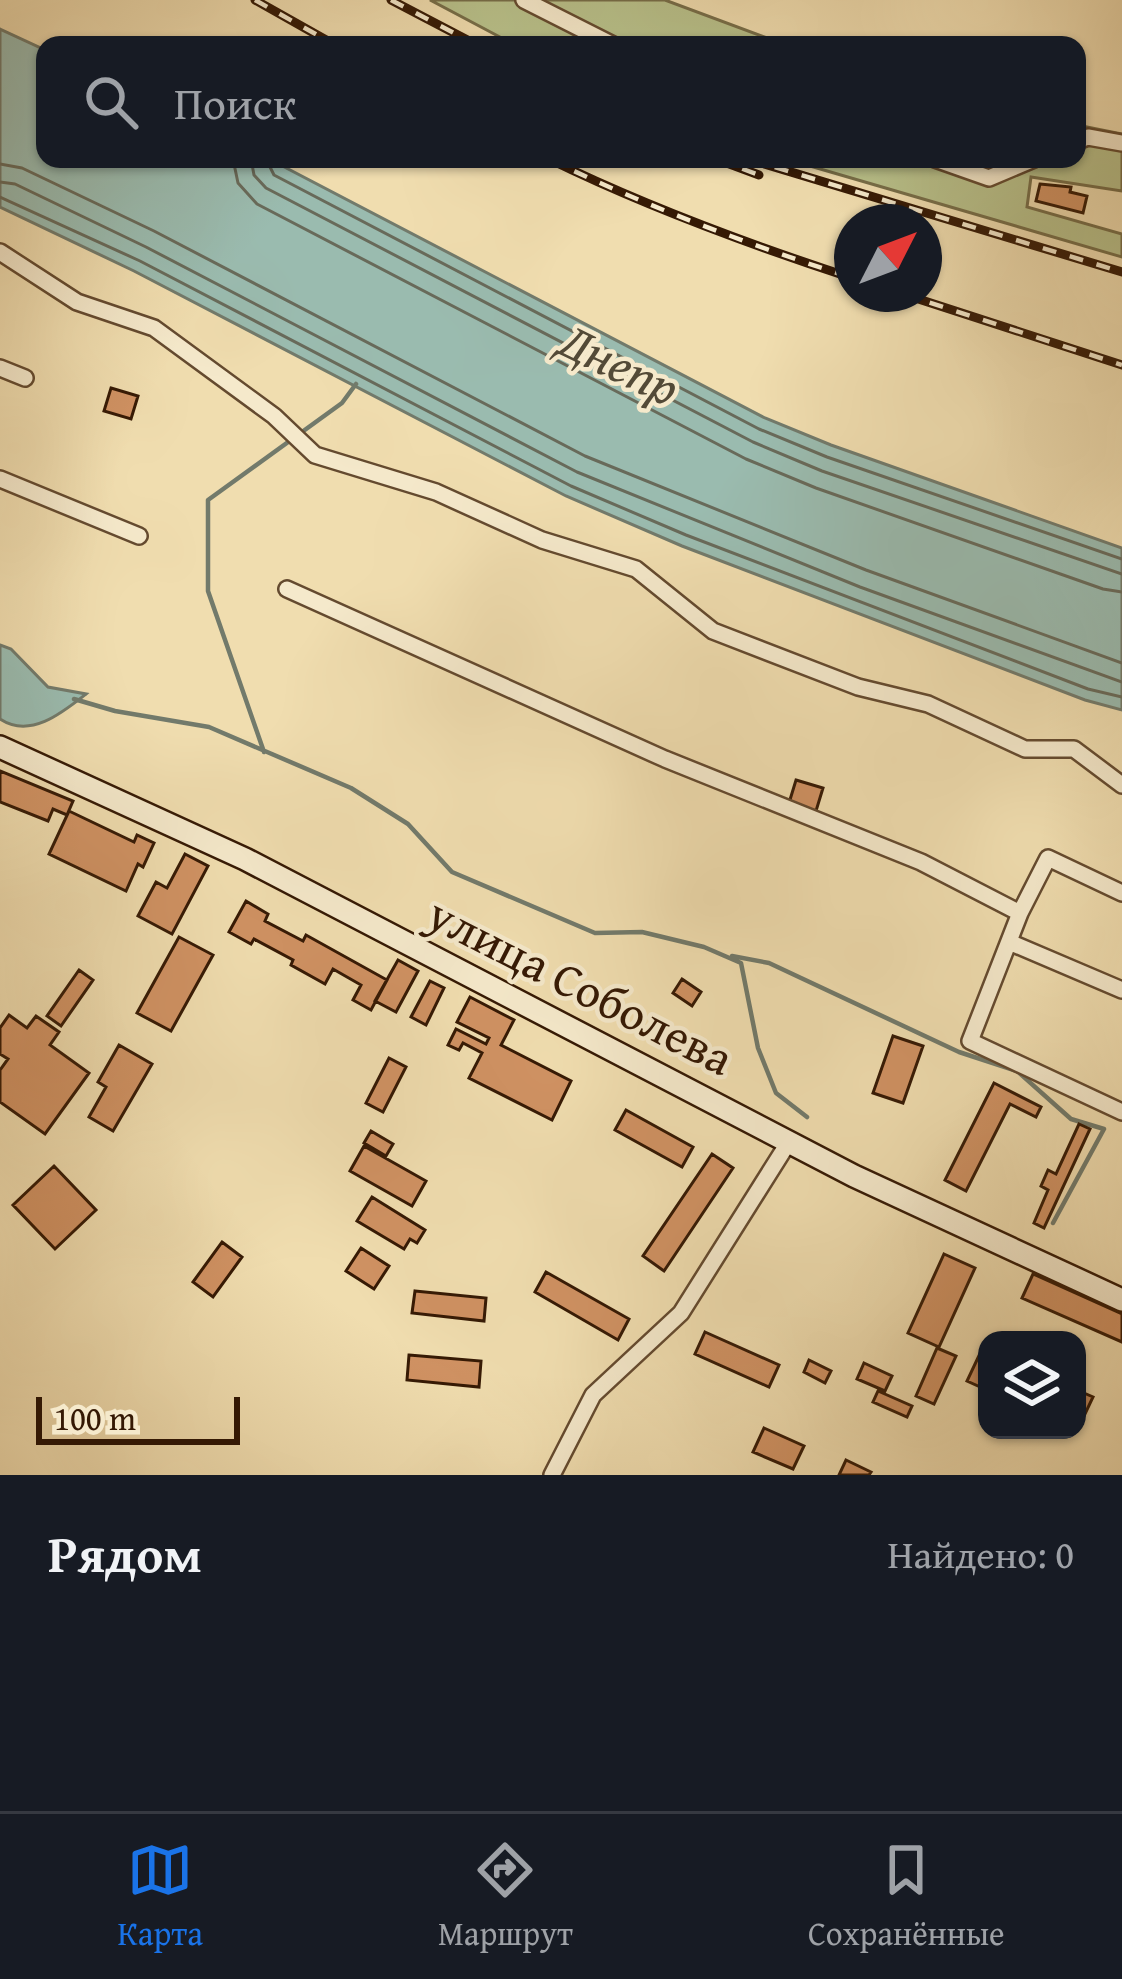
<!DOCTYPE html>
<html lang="ru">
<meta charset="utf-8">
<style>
:root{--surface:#171b24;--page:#20242c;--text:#f1f3f6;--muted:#9ea1a6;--line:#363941;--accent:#1a73e8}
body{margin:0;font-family:"Gentium Book Plus",serif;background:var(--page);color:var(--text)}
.controls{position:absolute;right:36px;bottom:36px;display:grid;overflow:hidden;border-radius:24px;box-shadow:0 3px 9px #0004}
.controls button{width:108px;height:108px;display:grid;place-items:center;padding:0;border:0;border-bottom:3px solid var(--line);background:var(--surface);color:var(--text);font:60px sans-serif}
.compass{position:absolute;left:834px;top:204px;width:108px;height:108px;border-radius:50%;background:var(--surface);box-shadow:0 3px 9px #0004;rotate:48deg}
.scale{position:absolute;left:36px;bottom:30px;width:204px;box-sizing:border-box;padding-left:12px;border:6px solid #351904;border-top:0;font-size:33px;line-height:42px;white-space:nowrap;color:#351904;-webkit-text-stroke:9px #f5e9cb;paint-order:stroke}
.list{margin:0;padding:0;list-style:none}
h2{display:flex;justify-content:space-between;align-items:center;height:156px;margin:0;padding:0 48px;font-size:51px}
h2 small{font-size:39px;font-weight:400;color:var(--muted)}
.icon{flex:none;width:66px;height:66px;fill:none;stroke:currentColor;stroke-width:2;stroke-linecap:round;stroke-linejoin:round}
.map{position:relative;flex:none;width:1122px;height:1475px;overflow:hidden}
.search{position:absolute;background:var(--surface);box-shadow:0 3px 9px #0004;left:36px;right:36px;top:36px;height:132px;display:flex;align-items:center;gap:30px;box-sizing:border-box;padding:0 42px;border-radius:24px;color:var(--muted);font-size:45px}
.sheet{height:336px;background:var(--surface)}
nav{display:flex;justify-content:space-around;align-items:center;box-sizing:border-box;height:168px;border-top:3px solid var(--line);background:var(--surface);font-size:33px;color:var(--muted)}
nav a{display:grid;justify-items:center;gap:6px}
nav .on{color:var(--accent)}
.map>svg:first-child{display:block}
.green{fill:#b8c18b;stroke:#766d48;stroke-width:3}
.water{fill:#9abbaf;stroke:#727a6b;stroke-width:3}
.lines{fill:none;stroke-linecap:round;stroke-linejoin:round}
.shore{stroke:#686a5a;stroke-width:3}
.stream{stroke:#727a6b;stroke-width:4.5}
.building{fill:#d09263;stroke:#351904;stroke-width:3}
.street-casing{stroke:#644a2f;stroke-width:20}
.secondary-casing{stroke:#351904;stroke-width:26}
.street{stroke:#f5e9cb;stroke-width:15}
.secondary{stroke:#f5e9cb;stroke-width:21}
.rail-casing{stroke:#351904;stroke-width:9}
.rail{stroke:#f5e9cb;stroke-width:4.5;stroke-dasharray:14;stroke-linecap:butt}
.labels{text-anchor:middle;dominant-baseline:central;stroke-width:9;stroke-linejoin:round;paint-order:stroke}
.street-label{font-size:48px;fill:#351904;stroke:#f5e9cb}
.water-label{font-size:51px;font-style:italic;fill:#534a37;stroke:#f5e9cb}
</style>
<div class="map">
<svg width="1122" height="1475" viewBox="0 0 1122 1475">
<rect width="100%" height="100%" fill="#f0ddaf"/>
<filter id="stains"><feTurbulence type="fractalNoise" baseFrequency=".00167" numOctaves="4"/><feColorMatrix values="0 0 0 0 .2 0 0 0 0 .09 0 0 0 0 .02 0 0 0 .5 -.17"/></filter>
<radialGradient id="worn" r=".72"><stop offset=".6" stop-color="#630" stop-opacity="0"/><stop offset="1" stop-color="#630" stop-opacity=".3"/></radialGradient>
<path class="green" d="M430,0h235l121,45h-271z
M1077,125l45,9v57l-91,-14 -4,30 95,27v23l-336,-98h291z"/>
<path class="water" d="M0,29l45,21v109h224l496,259 66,27 291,103v162l-37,-10 -403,-154 -116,-50 -432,-225 -134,-64z
M0,645l11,4 37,38 38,7c-24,19 -56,45 -86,25z"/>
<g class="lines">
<path class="shore" d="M233,159l5,24 19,21 489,255 70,29 287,101 19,3
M251,159l3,16 12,13 487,254 69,29 300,103
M266,159l8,16 485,254 68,28 295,102
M0,164l22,4 132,63 431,225 281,114 256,93
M0,182l15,2 131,63 431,225 283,115 262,95
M0,197l140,64 431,225 115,49 402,154 34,8"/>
<path class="stream" d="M74,699l41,12 94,16 142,61 57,36 44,48 143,61 47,-1 62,15 37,16 17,85 18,45 31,24
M264,752l-56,-161v-91l134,-97 14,-19
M732,956l37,7 190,89 58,19 54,48 33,10 -51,94"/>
</g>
<path class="building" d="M1040,184l31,3 -1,5 17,4 -4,17 -47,-12z
M111,388l27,8 -7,23 -27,-8z
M0,771l73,30 -6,14 -14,-6 -5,12 -48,-19z
M796,780l27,8 -7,23 -27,-8z
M69,811l65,31 3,-7 17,8 -11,24 -5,-3 -12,27 -77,-37z
M185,854l23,12 -36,68 -34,-18 18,-34 11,6z
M246,901l22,13 -3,7 38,20 3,-6 81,45 -16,30 -18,-10 8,-15 -28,-16 -8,15 -34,-19 2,-5 -39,-21 -3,5 -22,-12z
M179,937l34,18 -42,76 -34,-18z
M398,960l20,11 -22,41 -21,-11z
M79,970l14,10 -32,46 -14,-10z
M682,979l19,13 -9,14 -19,-13z
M430,981l14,7 -18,37 -15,-8z
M470,997l44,23 -13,25 70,36 -19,39 -83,-42 13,-25 -19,-10 -4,7 -11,-5 8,-16 30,15 3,-6 -32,-16z
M9,1015l18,13 9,-12 23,16 -9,13 39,28 -44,61 -45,-32v-32l8,-11 -8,-5v-26z
M893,1036l30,10 -20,57 -30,-10z
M119,1045l33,19 -39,67 -24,-14 17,-30 -8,-5z
M389,1058l17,9 -23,45 -17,-9z
M994,1083l47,24 -5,10 -26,-13 -44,87 -21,-11z
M626,1110l67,37 -11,20 -67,-37z
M1079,1124l11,5 -46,99 -10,-5 14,-33 -7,-4 7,-16 8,4z
M371,1131l22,13 -7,12 -22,-13z
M364,1146l62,35 -14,25 -62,-35z
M712,1154l21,14 -69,103 -21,-15z
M54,1166l42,44 -41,39 -42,-44z
M372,1197l53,33 -8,13 -7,-4 -6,10 -47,-28z
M222,1242l20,15 -29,40 -20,-15z
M361,1248l28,18 -15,23 -28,-18z
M944,1254l31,14 -36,79 -31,-14z
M546,1272l83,47 -11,21 -83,-48z
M1033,1274l89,40v28l-100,-44z
M415,1291l71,7 -2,23 -72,-8z
M705,1332l74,33 -10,22 -74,-33z
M983,1347l4,2v41l-20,-9z
M937,1348l19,8 -22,48 -18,-8z
M409,1355l72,6 -2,26 -72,-7z
M809,1360l22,11 -6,12 -21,-11z
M864,1363l28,13 -7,15 -28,-12z
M1077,1390l16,7 -16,34 -3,-1h3z
M878,1391l34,15 -5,11 -34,-15z
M764,1428l40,18 -11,23 -40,-17z
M846,1460l25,12 -2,3h-30z"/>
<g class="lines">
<g class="street-casing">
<path id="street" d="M524,0l89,45
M1077,141l11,-4 34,6
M935,159l54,19 45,-19
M0,252l77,50 77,26 120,88 41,39 121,37 106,48 94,29 77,62 145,56 70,17 97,45h49l48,36
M0,368l25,10
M0,479l139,57
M287,589l378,170 256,103 99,51 -50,128 152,71
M1020,913l28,-55 74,35
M1009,942l113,48
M552,1475l41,-80 88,-82 109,-173"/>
</g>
<g class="secondary-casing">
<path id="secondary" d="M0,747l245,112 609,317 268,124"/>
</g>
<use href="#street" class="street"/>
<use href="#secondary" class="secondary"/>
<g class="rail-casing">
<path id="rail" d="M255,0l80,45
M391,0l86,45
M549,159c98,48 199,85 303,119
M716,159l43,16
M748,159l374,113
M903,294l219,71"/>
</g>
<use href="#rail" class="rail"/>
</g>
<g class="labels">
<g class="street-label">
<text transform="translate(581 985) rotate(27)">улица Соболева</text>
</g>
<g class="water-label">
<text transform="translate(620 363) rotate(26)">Днепр</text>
</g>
</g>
<rect width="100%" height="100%" filter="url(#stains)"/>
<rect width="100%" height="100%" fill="url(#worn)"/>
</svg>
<div class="controls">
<button><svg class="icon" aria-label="layers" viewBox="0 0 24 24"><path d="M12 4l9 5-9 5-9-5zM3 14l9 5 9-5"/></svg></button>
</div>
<svg class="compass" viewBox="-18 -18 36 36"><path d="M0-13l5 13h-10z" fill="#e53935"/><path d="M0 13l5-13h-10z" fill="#9ea1a6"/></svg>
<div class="scale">100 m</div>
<div class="search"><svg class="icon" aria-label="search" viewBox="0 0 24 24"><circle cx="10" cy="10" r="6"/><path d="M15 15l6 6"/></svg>Поиск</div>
</div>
<section class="sheet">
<h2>Рядом<small>Найдено: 0</small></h2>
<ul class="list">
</ul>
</section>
<nav>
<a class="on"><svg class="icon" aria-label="map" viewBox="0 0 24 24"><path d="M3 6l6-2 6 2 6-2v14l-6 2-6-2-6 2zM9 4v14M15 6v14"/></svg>Карта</a>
<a><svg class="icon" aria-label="directions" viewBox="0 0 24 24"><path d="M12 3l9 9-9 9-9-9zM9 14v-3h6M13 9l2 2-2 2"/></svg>Маршрут</a>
<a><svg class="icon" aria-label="saved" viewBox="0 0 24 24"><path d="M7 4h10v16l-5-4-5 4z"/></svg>Сохранённые</a>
</nav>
